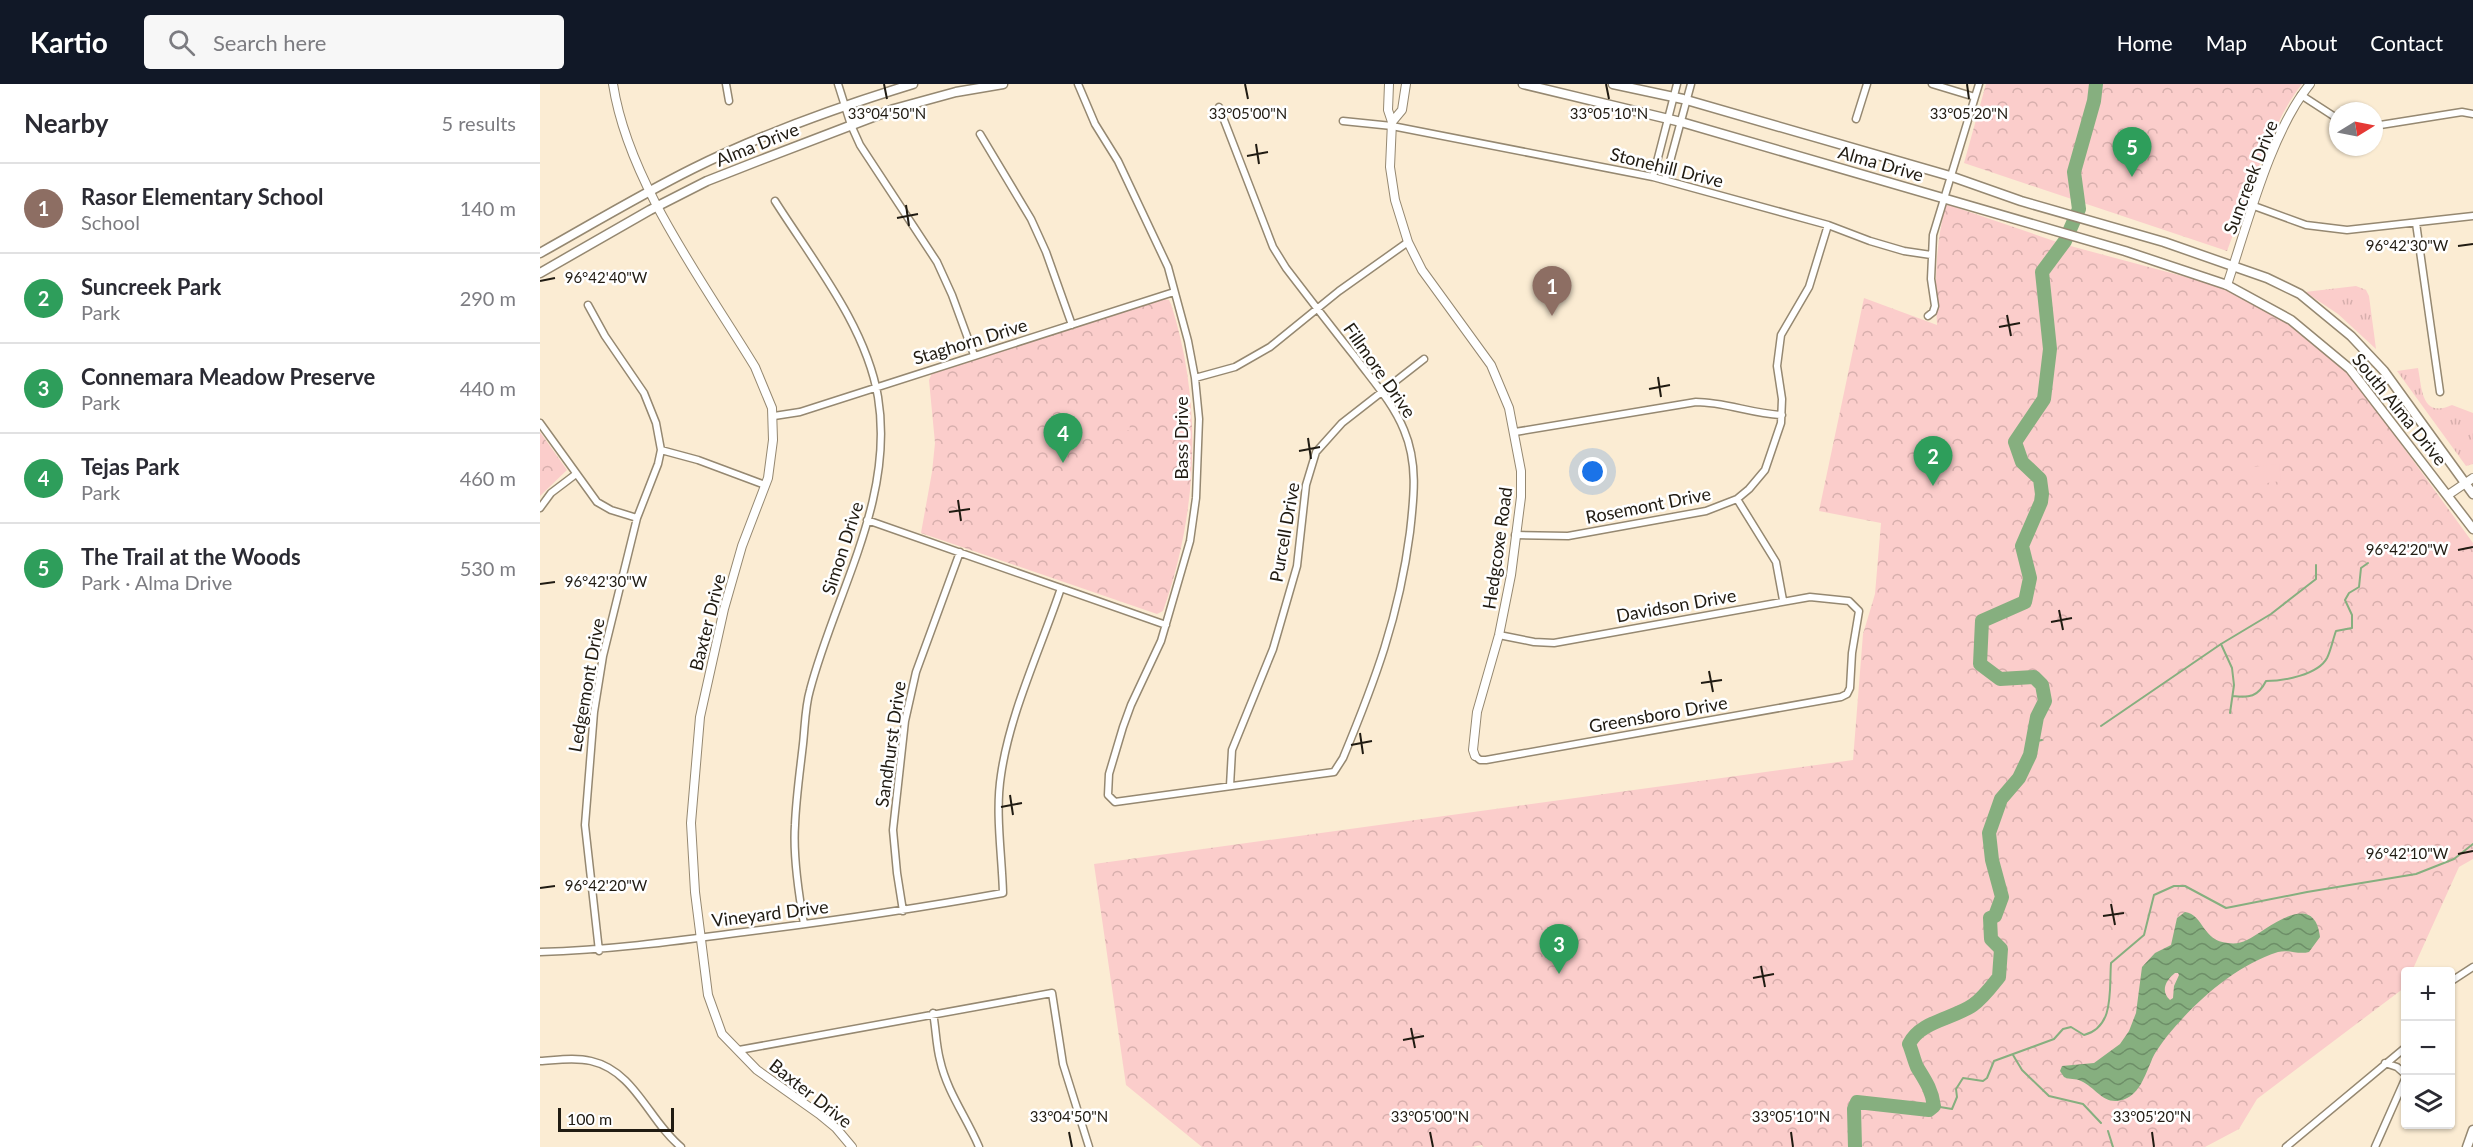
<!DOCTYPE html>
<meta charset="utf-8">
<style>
:root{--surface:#fff;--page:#f7f7f7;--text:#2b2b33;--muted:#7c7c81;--line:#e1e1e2;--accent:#111827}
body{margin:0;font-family:Lato,sans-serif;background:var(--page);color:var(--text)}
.controls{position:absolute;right:18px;bottom:18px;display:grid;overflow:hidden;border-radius:6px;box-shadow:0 2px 4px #0004}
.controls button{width:54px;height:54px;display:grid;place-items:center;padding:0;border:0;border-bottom:2px solid var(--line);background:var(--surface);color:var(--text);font:30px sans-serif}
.compass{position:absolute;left:1789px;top:18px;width:54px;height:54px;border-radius:50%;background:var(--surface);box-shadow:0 2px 4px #0004;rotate:80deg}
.scale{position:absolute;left:18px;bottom:15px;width:116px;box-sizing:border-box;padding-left:6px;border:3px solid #201b12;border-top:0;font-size:16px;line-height:21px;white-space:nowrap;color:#201b12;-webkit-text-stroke:4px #fff;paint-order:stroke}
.you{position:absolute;left:1053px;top:388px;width:21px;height:21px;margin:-15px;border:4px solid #fff;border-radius:50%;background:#1a73e8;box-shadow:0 0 0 9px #1a73e833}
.badge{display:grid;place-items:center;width:39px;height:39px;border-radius:50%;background:var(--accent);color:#fff;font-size:20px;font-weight:700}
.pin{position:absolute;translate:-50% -50px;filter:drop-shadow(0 2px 3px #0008)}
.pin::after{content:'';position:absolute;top:32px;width:21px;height:18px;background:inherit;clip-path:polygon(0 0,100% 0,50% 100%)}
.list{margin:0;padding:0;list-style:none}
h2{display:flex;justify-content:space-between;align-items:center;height:78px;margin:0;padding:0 24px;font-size:26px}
h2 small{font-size:20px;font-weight:400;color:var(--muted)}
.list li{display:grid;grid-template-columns:39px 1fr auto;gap:18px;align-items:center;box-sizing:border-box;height:90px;padding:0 24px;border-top:2px solid var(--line)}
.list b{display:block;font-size:22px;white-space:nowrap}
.list p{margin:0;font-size:20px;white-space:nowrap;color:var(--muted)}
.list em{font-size:20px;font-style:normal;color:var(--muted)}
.icon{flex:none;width:33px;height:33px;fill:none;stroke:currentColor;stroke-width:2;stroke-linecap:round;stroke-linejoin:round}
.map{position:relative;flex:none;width:1933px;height:1063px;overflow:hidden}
header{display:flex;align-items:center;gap:36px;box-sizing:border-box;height:84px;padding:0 30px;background:var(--accent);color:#fff}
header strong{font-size:28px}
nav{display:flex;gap:33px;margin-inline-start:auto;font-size:21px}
.search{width:420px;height:54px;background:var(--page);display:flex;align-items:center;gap:15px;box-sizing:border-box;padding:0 21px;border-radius:6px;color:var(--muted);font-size:22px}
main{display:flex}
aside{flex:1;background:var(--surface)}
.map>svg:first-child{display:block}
.grass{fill:url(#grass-tufts)}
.forest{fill:url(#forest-crowns)}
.pitch{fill:#fbcdcb}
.water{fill:url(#water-waves);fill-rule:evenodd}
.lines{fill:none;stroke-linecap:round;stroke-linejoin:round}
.stream{stroke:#86af7f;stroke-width:2}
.river{stroke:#86af7f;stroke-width:14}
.minor-casing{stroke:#958871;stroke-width:9}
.tertiary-casing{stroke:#958871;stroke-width:10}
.secondary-casing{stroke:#958871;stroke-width:11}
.minor{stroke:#fff;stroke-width:6}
.tertiary{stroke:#fff;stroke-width:8}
.secondary{stroke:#fff;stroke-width:8}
.ticks{fill:none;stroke:#201b12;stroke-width:2}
.labels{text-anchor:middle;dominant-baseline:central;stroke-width:5;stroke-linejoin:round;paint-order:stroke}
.street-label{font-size:18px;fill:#201b12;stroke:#fff}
.ticks-label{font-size:15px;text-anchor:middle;fill:#201b12;stroke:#fff;stroke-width:5;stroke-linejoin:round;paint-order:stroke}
</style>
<header>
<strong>Kartio</strong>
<div class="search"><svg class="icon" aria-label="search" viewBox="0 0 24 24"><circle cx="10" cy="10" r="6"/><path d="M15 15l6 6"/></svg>Search here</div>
<nav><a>Home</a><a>Map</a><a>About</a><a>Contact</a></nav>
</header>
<main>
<aside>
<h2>Nearby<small>5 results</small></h2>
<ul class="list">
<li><span class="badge" style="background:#8d6e63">1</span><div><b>Rasor Elementary School</b><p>School</p></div><em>140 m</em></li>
<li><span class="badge" style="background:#2e9e5b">2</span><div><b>Suncreek Park</b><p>Park</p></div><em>290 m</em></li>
<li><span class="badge" style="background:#2e9e5b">3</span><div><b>Connemara Meadow Preserve</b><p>Park</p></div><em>440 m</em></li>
<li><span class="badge" style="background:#2e9e5b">4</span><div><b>Tejas Park</b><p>Park</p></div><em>460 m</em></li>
<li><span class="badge" style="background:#2e9e5b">5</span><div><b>The Trail at the Woods</b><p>Park · Alma Drive</p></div><em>530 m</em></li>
</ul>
</aside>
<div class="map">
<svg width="1933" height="1063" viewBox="0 0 1933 1063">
<defs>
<pattern id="grass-tufts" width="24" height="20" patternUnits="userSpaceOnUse" patternTransform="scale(1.5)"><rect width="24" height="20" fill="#fbcdcb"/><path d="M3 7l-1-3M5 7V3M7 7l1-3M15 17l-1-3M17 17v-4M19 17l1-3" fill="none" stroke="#d7afad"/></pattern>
<pattern id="forest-crowns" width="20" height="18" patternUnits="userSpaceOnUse" patternTransform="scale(1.5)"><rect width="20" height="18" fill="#fbcdcb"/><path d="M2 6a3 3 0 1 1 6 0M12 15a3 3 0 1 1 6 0" fill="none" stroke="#d7afad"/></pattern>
<pattern id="water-waves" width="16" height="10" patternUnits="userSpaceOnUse" patternTransform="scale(1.5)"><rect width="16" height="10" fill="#86af7f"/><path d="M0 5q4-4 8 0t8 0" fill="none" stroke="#6d8e67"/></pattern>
</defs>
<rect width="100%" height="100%" fill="#fbecd3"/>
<path class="grass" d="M1816,202l10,4 3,6 7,53 -38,-35 -33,-22z
M1878,284c4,20 3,51 34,37l21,8v51l-7,2 -69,-95z"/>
<path class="forest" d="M1446,0h316c-31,38 -56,119 -75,167l-263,-88z
M1406,120l117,40 164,44 52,27 63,52 19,22 112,154v316l-14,8 -47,104 -6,1 -2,16 -147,111 -18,30 -34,18h-722l-1,-2 -10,2h-270l-76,-62 -32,-221 759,-104 10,-126 12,-40 6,-71 -62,-12 45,-213 73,27c-2,-41 -2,-80 9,-121z
M623,215l6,1 2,4c32,100 27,208 -8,307l-6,3 -236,-81 11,-61 3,-29 -6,-63 3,-7z
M0,348l27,38 -27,26z"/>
<path class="pitch" d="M589,335l1,11 -21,1 -1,-10z
M1739,380l2,17 -28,4 -2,-18z"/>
<path class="water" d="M1645,828c19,3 17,29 43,31 7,1 13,0 19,-3 19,-9 67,-53 73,-3l-11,15c-11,3 -20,-3 -31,0 -43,14 -82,49 -110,83 -6,8 -14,18 -17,27 -6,13 -11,31 -26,37 -21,8 -27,-10 -44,-18 -6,-3 -11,-1 -17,-4l-4,-6 2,-5 32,-3 26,-19 9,-13 7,-18 6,-46 13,-14 16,-8 6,-27zM1635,889h3l1,2 -5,11 -1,12 -3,2c-10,-9 -4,-20 5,-27z"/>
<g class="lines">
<path class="stream" d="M1681,560l11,24 2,17 -4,28
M1693,612c16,2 25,1 33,-15 17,0 52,-6 61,-23 4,-8 6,-19 9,-27l16,-3v-13l-7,-15 4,-7 10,-6 2,-19 7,-5
M1561,642l120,-82 50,-30 45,-35v-14
M1492,658l10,-2
M1473,971l9,15 27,26 34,8 18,19
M1394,1022l18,3 5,-12 -1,-8 7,-11 20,3 4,-3 7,-17 60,-22 9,-10 8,-2 13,8c31,-8 25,-45 27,-72l33,-28 10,-40 20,-9h11l41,22 81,-16 109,-18 38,-15 19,-15
M1568,1047l5,16"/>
<path class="river" d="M1315,1063l-1,-38 3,-7 72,8 5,-4c-2,-16 -9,-26 -17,-39 -3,-7 -5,-16 -8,-23 11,-23 44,-25 64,-39 10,-7 18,-18 26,-28l2,-28 -10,-10 -1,-21 5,-2 7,-19 -10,-37 -3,-27 12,-34 18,-21 11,-23 7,-38 8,-16 -3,-16 -8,-8 -34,2 -20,-15 2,-43 43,-19 5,-24 -8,-32 19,-44 1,-8 -2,-15 -18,-17 -7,-20 29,-43 6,-50 -8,-77 23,-31 14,-32 -5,-37 20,-71 2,-17"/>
<g class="minor-casing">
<path id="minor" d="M186,0l3,17
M298,0l13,41 9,20 77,117 15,33 22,60
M538,0l17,40 23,37 50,106 20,74 7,37 4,41 -3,79 -6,43 -29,100 -30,64 -8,22 -14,47 -1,21 7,7 219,-30 9,-14c32,-77 56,-141 67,-226 4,-35 8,-69 -6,-102 -11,-27 -31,-49 -48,-72 -24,-30 -47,-60 -70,-90l-13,-21 -54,-140
M1392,0l43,13
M1761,11l37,24
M1316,35l11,-35
M803,37l49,5 261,51 175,48 42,16 34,10 27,4
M1834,42l88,-14 11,2
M440,50l51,85 15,33 26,73
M1113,93l24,-93
M1125,96l26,-96
M235,117c38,60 91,125 103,196 17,103 -43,197 -68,293 -5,17 -5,36 -7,54 -3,27 -7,54 -8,81 -2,29 4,71 9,99
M1714,122l52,19 41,5 126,-14
M1876,139l24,169
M48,221l17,31 39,57 12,30 5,27 -3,14 -21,54 -34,138 -9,56 -9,113 14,126
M1388,232l5,-4 2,-6 -4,-27 2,-44 46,-151
M655,294l40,-11 35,-20 69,-56 69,-49
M234,332l26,-4 374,-120
M0,339l57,79 14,8 26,8
M975,348l181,-30c29,0 57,12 86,13
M121,366l37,10 67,25
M1197,415l39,63 7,38
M0,424l11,-15 25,-19
M327,436l299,105
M975,451l53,1 138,-25 31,-12 12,-10 16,-19 16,-47 1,-24 -5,-33 4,-31 28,-48 19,-62
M935,672l5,4h6l355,-63 6,-3 3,-6 2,-35 7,-42 -10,-10 -39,-4 -256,46 -20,-1 -35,-7
M690,702l2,-36 41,-101 24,-83 9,-81 10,-33 26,-29 82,-64
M363,827l-6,-38 -4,-43 12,-109 11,-49 44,-120
M0,868c66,-2 130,-10 196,-19 89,-11 178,-24 267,-40 -1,-38 -8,-80 -2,-118 9,-63 40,-127 60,-187
M1910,898l23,-15
M393,929c3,16 3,32 7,47 7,32 27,58 39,87
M199,966l313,-57 11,71 26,83
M0,977c17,-1 35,-4 51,0 44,10 58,60 90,86
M1845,979l12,4 9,8
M1746,1063l120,-100
M1835,1063l31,-70"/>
</g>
<g class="tertiary-casing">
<path id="tertiary" d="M73,0c15,98 91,199 142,283l17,41 1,32 -5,38 -26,68 -18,63 -24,108 -9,106 4,69 13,103 14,39 35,36 62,44 17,14 16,19
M849,0l-1,26 4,12 -2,45 5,33 13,42 14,28 69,95 18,43 12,63v26l-10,78 -12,60 -22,77 -4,38 2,6
M852,38l10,-12 4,-26
M1687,201c20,-59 44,-154 83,-201
M1908,411l25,-17"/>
</g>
<g class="secondary-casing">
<path id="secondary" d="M983,0l158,38 444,129 102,34 64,35 59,49 123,160
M1073,0l70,15 267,77 71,25 143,41 103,36 33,16 51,42 33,35 89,123
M0,169c50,-28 100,-58 152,-84 70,-35 146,-62 221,-85
M0,189l110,-63 57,-29 51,-20 136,-52 62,-17 47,-8
M1927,1063l6,-17"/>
</g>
<use href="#minor" class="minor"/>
<use href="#tertiary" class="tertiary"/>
<use href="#secondary" class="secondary"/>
</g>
<path class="ticks" d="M344,0l3,15M705,0l3,15M1066,0l3,15M1427,0l2,15M716,60l3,20M707,72l21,-4M366,121l3,21M357,134l21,-4M1918,162l15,-2M0,197l15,-3M1467,231l4,21M1459,243l21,-4M1118,293l3,20M1109,305l21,-4M768,354l3,21M759,367l21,-4M418,416l3,21M409,428l21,-3M1918,466l15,-3M0,500l15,-2M1519,526l4,20M1511,538l21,-4M1169,587l4,21M1161,599l21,-3M820,649l3,21M811,661l21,-4M470,711l3,20M461,723l21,-4M1918,770l15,-3M0,804l15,-2M1571,820l4,21M1563,832l21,-3M1221,882l4,21M1213,894l21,-4M871,944l4,20M863,956l21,-4M529,1048l3,15M890,1048l3,15M1251,1048l2,15M1612,1048l2,15"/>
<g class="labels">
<g class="street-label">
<text transform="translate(217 60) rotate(-22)">Alma Drive</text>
<text transform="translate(1341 79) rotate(16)">Alma Drive</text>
<text transform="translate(1127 83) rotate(14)">Stonehill Drive</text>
<text transform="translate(1710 93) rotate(-69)">Suncreek Drive</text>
<text transform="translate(430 257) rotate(-17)">Staghorn Drive</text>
<text transform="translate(840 286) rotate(55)">Fillmore Drive</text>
<text transform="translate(1860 325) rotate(51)">South Alma Drive</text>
<text transform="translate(641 354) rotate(-90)">Bass Drive</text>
<text transform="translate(1108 421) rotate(-11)">Rosemont Drive</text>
<text transform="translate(744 448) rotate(-80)">Purcell Drive</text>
<text transform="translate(302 464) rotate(-72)">Simon Drive</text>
<text transform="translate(957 464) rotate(-82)">Hedgcoxe Road</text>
<text transform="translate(1136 521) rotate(-10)">Davidson Drive</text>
<text transform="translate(167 538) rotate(-76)">Baxter Drive</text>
<text transform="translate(46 601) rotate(-80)">Ledgemont Drive</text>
<text transform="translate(1118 630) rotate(-10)">Greensboro Drive</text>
<text transform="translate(350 660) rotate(-82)">Sandhurst Drive</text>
<text transform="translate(230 829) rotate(-7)">Vineyard Drive</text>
<text transform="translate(271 1009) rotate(38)">Baxter Drive</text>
</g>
</g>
<g class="ticks-label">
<text x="347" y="35">33°04'50"N</text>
<text x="708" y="35">33°05'00"N</text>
<text x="1069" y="35">33°05'10"N</text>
<text x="1429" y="35">33°05'20"N</text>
<text x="1867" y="167">96°42'30"W</text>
<text x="66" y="199">96°42'40"W</text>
<text x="1867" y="471">96°42'20"W</text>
<text x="66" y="503">96°42'30"W</text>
<text x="1867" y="775">96°42'10"W</text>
<text x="66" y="807">96°42'20"W</text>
<text x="529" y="1038">33°04'50"N</text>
<text x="890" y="1038">33°05'00"N</text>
<text x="1251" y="1038">33°05'10"N</text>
<text x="1612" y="1038">33°05'20"N</text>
</g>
</svg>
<div class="controls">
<button>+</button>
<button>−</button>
<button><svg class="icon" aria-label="layers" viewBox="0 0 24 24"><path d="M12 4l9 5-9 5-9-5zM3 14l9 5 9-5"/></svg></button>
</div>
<svg class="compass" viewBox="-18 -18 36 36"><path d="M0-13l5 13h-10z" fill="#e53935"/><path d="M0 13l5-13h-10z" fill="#7c7c81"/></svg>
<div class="scale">100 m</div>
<div class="you"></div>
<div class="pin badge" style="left:1012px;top:232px;background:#8d6e63">1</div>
<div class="pin badge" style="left:1393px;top:402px;background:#2e9e5b">2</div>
<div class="pin badge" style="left:1019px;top:890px;background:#2e9e5b">3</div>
<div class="pin badge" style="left:523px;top:379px;background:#2e9e5b">4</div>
<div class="pin badge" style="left:1592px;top:93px;background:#2e9e5b">5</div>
</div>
</main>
